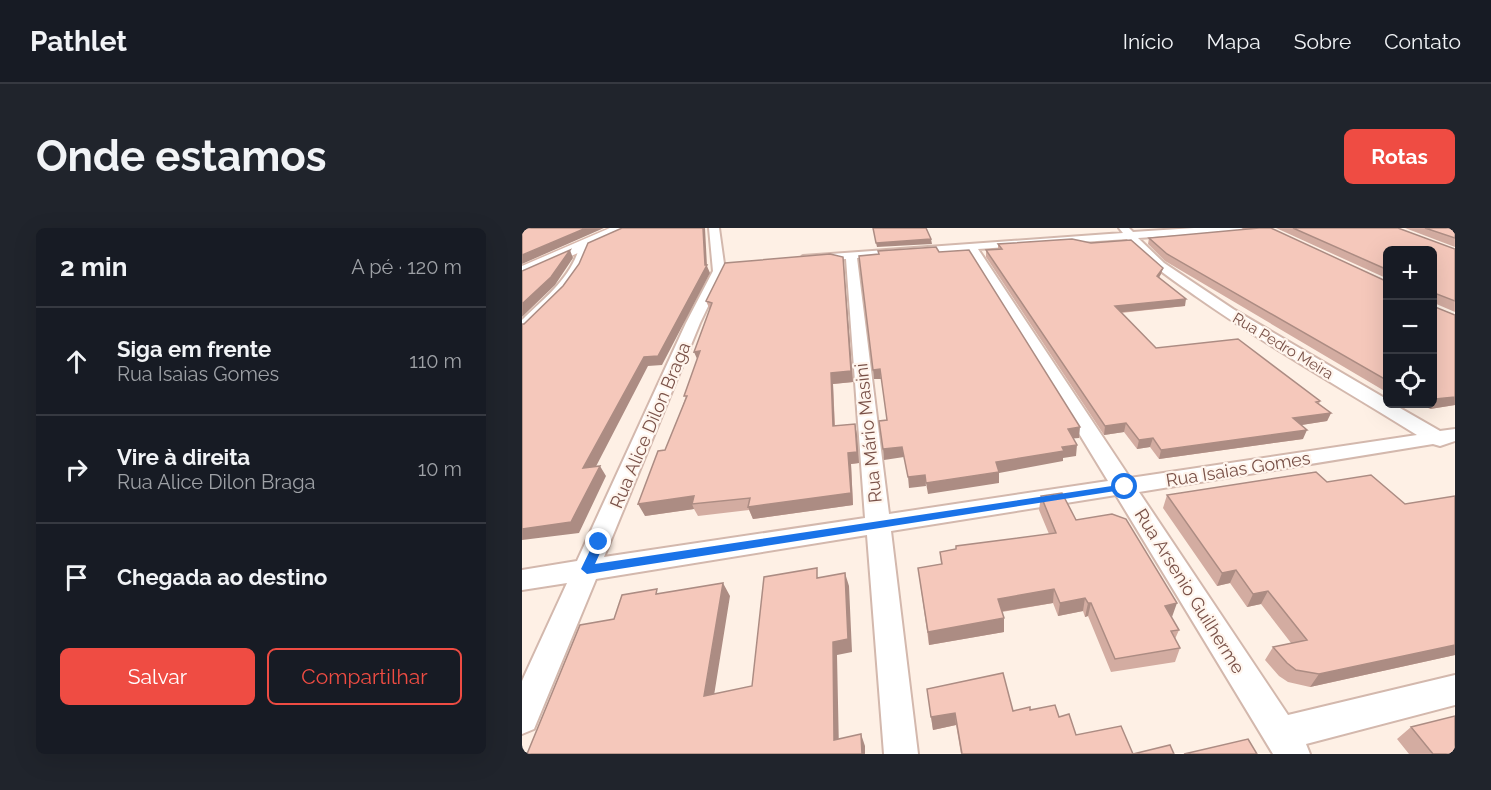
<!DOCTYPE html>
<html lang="pt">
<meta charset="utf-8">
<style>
:root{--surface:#171b24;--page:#20242c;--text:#f1f3f6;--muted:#9ea1a6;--line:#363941;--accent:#ef4c43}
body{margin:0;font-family:Raleway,sans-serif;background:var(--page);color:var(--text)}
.controls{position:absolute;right:18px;top:18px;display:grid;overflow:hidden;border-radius:9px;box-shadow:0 6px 24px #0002}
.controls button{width:54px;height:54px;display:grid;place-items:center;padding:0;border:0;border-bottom:2px solid var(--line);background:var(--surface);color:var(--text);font:30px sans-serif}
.stop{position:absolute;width:18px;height:18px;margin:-14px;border:4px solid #1a73e8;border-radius:50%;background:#fff}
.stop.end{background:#1a73e8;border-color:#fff;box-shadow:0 2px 6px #0008}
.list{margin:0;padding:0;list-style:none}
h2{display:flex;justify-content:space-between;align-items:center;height:78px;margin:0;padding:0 24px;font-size:26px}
h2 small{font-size:20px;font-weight:400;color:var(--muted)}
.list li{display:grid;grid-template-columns:39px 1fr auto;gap:18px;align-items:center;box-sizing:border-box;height:108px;padding:0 24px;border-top:2px solid var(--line)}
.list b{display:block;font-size:22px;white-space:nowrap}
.list p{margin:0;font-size:20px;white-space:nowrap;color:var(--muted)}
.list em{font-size:20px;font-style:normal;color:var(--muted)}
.actions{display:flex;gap:12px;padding:18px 24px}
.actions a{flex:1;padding:14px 0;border:2px solid var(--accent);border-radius:9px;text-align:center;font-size:21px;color:var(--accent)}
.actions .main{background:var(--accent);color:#fff}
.icon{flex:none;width:33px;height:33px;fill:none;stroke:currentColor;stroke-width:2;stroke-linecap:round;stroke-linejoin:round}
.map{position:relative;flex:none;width:933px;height:526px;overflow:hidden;border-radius:9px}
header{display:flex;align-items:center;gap:36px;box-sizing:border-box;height:84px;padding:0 30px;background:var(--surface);border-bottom:2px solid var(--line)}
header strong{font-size:28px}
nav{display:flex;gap:33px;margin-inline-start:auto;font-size:21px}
.intro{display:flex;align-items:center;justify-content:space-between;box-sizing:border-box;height:144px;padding:0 36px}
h1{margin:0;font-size:42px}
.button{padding:15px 27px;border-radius:9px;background:var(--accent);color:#fff;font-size:21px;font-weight:700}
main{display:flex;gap:36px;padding:0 36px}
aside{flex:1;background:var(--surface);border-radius:9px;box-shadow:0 6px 24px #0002}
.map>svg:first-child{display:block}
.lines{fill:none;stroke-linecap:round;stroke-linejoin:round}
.street-casing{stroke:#d3b8ad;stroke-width:4}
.secondary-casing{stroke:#d8b8ac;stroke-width:3}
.street{fill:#fff;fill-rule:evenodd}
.secondary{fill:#fff;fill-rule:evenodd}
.wall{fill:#d3aca1}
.shaded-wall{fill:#ac8c83}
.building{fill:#f5c8bb;stroke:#ac8c83;stroke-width:1.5}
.route{fill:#1a73e8}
.labels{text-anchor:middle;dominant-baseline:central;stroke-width:4.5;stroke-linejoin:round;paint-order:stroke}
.far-street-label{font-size:15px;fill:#795148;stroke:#fff5ed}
.street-label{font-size:18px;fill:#795148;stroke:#fff5ed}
</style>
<header>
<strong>Pathlet</strong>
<nav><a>Início</a><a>Mapa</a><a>Sobre</a><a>Contato</a></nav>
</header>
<div class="intro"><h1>Onde estamos</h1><a class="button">Rotas</a></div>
<main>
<aside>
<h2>2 min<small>A pé · 120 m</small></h2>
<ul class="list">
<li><svg class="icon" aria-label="ahead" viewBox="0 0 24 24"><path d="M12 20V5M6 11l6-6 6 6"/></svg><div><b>Siga em frente</b><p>Rua Isaias Gomes</p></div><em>110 m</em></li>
<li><svg class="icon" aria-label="right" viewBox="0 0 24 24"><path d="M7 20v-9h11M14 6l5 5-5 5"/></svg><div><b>Vire à direita</b><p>Rua Alice Dilon Braga</p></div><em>10 m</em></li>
<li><svg class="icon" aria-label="arrive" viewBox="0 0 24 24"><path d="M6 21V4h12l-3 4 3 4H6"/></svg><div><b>Chegada ao destino</b></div></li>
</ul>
<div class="actions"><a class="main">Salvar</a><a>Compartilhar</a></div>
</aside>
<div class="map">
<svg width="933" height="526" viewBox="0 0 933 526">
<rect width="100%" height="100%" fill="#fef0e5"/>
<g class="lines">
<g class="street-casing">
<path id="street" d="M187,0h10l6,43 -25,52 -96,234 261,-39 -19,-259 -39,2 -6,-3 2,-2 320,-23 -4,-5h10l4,4 61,-4h49l-5,3 -100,7 26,25 69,46 155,91v4h5l47,27 15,-2v12l-15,5 -7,-2 -294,48 149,223 167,-40v30l-149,39 4,10h-37l-157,-259 -225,36 27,223h-34l-17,-219 -271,44 -62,150 -12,5v-53l45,-98 -45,7v-20l55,-9 109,-238 27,-52zM605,11c19,24 45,40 70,58 71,50 147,92 220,138l-287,43 -152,-229zM445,22l141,231 -219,33 -32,-256z
M63,14l5,3c-6,36 -38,61 -63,86l-5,1v-12c23,-22 50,-43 58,-75z"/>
</g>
<g class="secondary-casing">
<path id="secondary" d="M88,0h19l-2,3 -105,47v-12z"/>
</g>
<use href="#street" class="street"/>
<use href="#secondary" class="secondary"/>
</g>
<path class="wall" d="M721,0h28l117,54v111l-223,-132 -17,-17 1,-6 93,-8z
M754,0h122l57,21v63l-21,-9 1,4 20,8v90l-25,4 -9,-5h11v-154h-44v29z
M883,0h50v19z
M476,16l165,24 -2,6 -2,4 26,28 -64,7 35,35 164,53 -1,3 12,9 -4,8 -26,4 2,14 -144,20 -9,-12 -13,2 -13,-17 -20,3 -118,-178v-7h12z
M322,37l9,117 -20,2 2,42 20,-2 2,11 2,28 -8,1 2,41 -100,14 -4,-9 -51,6 -4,-7 -49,7 40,-117 12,-39 13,-50 -4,-9z
M805,254l78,22 50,-8v159l-145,32 -22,-5 -9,-6 -14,-16 8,-13 18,-4 -30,-39 -14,3 -17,-24 -13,3 -54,-78 4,-13z
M519,268l35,24 95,97 8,13 -4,9 5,9 -5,14 -64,10 -23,-56 -3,1 -2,-6 -25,5 -5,-13 -51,9 2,6v14l-75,13 -11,-77 23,-4 -1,-12 109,-18 -10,-24z
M405,461l86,22 17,-1 29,7 17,18 57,19h41h-213l-5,-29 -23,5z
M889,499l44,27h-46l-12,-15z"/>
<path class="shaded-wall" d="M64,0h18l-82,36v-9z
M181,0h2l2,38 3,7 -48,92 -14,1 -58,112 -7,-10 61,-111 61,-92z
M409,11l1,5 -55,3 -1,-4z
M48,22l3,8 -18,27 -33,32v-13z
M321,29l10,125 -20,2 2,53 -2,-11 -2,-53z
M641,40l-2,6 -6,9 2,-7z
M664,71l-1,7 -71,7 1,-7z
M178,123l-2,10 -4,-9z
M358,141l1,10h-7l-1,-9z
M933,169v8l-25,4 5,-10z
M809,185l-4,8 -38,6 4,-9z
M604,195l-2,9 -20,3 1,-9z
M333,196l2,11 2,28 -8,1 2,41 -100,14 -5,-12z
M558,199l-1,11 -12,1 1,-10z
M785,202l-4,9 -144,20 2,-9z
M631,210l-3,9 -13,2 2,-9z
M555,217l-1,11 -13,2v3l-64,12v10l-71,11 -2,-11 70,-21 66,-15z
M380,219l2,10 -20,3 -1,-11z
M78,238l6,10 -27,57 -57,7v-11z
M403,247l1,11 -17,2 -1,-11z
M172,268l-2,8 2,5 -49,7 -7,-12z
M714,342l-6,13 -13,3 5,-13z
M323,345l4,13 3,66 -15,3 2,96 -5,-11 -1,-98z
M201,355l7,13 -18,112 -8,-12z
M532,361l-1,14 -55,9v-13z
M746,363l-7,13 -14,3 6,-13z
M563,370l-2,13 -25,5 2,-13z
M566,375h3l-3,13 -3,1z
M655,375l-5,14 -7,-11z
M482,390v14l-75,13 -1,-13z
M933,417v10l-145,32 9,-13z
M433,485l1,12 -23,5 -2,-13z
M339,506l4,12v8h-3z"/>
<path class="building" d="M0,0h64l-64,27z
M100,0h81l2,37h2l-49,91 -14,1 -61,111 17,-2 -29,56 -49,7v-205h2l39,-38 16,-22 9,-21z
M351,0h53l5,11 -55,4z
M736,0h13l117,54v99l-221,-127 -18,-16 110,-10z
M771,0h105l57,21v52l-18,-7 -3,2 1,11 20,8v82l-20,2 -3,-1v-148h-44v20z
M903,0h30v10z
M550,11l19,4 40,-3 32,28 -6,8 29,23 -71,7 41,42 82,-9 82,62 -4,1 15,11 -38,5 14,12 -146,20 -8,-12 -14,2 -13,-17 -21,3 -119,-176 16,-1 -4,-5z
M414,19l3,5 30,-2 111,177 -12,2 9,16 -15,2 2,4 -68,11 3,10 -73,11 -1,-8 -17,2 -6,-30 -19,2 -4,-28 8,-1 -7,-51 -7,1 -14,-114 20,-2 -1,-3z
M48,22l-19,27 -29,27v-33z
M308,26l13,3 8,114 -20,2 2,53 22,-2 2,28 -9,1 3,40 -103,14 2,-9 -58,6 2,-8 -56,8 20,-53 7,-1 22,-54h-3l16,-45 -6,1 18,-49 -6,-2 19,-38z
M794,244l11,10 44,-7 34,29 50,-8v149l-136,29 -23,-4 -9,-7 -14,-16 34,-7 -39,-49 -15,3 -17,-24 -14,3 -55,-78z
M540,265l14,27 36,-6 14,5 51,84 -12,3 14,24 -8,1 9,17 -65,11 -24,-56h-3l-3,-5 -25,5 -6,-14 -56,10 6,19 -76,14 -10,-64 24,-4 -2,-12 16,-3v-3l100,-13 -15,-37z
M295,340v10l28,-5 3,66 -15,3 1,98 27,-6 1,20h-335l53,-129 34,-6 8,-24 35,-6 -1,5 67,-11 -19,113 48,-10 12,-109z
M481,445l10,38 17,-4v3l25,-5 4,12 10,-3 7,21 45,-9 12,28 37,-9 4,9h-212l-7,-41 -24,4 -4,-28z
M933,488v38h-22l-22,-27z
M726,511l9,15h-73z"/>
<path class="route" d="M603,256l5,3 -2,2 -541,85 -6,-5 13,-27 5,-4 6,4 -10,22z"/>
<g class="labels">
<g class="far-street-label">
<text transform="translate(761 118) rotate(31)">Rua Pedro Meira</text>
</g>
<g class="street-label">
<text transform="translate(128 197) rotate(-67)">Rua Alice Dilon Braga</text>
<text transform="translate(346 205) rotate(-96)">Rua Mário Masini</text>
<text transform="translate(716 241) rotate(-9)">Rua Isaias Gomes</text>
<text transform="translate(668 363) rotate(58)">Rua Arsenio Guilherme</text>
</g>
</g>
</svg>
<div class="controls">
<button>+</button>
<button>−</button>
<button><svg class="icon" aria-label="locate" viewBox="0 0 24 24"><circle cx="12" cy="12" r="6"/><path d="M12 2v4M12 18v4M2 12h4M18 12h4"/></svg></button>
</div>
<div class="stop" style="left:603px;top:259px"></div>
<div class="stop end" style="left:77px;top:314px"></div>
</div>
</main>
